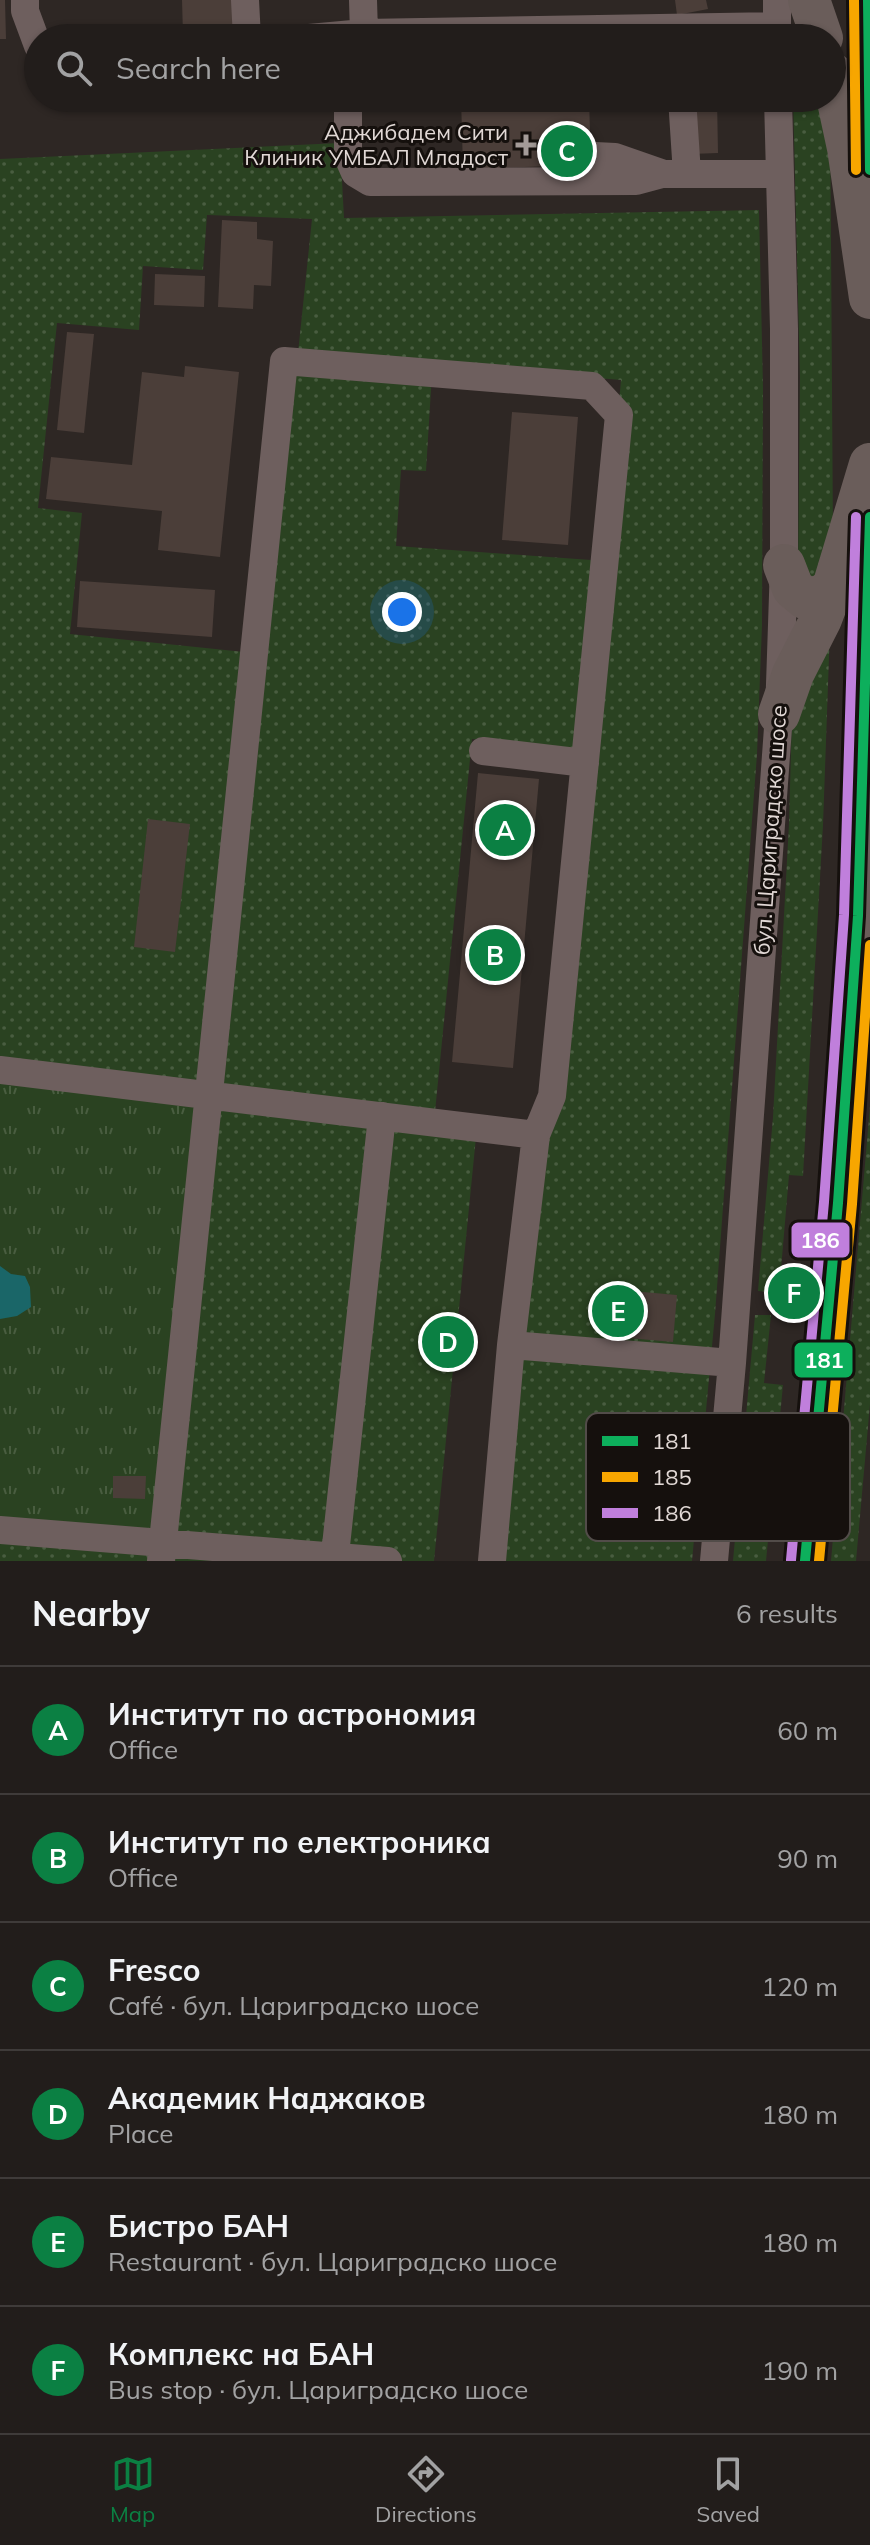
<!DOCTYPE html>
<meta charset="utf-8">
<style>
:root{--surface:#221d1b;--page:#2a2624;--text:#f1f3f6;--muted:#a2a2a3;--line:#3f3b3a;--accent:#0b8043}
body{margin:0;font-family:Mulish,sans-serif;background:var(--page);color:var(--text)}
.you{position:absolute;left:402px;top:612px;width:28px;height:28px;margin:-20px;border:6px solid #fff;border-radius:50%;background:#1a73e8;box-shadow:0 0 0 12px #1a73e833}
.badge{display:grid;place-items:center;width:52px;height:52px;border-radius:50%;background:var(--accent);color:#fff;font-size:26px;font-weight:700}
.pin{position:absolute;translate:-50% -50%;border:4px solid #fff;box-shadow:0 2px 8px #0006}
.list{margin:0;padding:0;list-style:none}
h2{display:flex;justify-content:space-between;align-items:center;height:104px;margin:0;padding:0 32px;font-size:34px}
h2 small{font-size:26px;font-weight:400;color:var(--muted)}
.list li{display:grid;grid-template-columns:52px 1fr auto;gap:24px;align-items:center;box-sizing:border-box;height:128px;padding:0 32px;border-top:2px solid var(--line)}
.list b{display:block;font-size:30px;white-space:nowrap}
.list p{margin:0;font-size:26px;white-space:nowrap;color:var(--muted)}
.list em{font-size:26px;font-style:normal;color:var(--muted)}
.icon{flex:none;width:44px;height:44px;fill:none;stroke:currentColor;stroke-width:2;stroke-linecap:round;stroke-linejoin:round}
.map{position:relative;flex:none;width:870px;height:1561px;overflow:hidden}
.search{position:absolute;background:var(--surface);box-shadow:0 2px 6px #0004;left:24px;right:24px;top:24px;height:88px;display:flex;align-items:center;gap:20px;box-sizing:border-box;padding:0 28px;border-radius:44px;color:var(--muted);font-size:30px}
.sheet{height:872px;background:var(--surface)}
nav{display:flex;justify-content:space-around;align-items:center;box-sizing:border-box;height:112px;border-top:2px solid var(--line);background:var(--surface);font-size:22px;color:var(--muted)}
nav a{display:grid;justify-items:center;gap:4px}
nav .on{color:var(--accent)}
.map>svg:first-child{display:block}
.grass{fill:url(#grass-dots);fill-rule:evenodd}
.park{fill:url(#park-tufts)}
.water{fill:#1a6668}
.building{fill:#4b3e39}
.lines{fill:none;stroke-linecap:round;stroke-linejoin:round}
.minor{stroke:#6e5f5e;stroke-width:28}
.highway{stroke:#6a5d5a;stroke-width:42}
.bus-1-casing{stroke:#15100d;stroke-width:16}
.bus-2-casing{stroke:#15100d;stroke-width:16}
.bus-3-casing{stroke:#15100d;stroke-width:16}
.bus-1{stroke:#0daf5c;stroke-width:10}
.bus-2{stroke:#f7a600;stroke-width:10}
.bus-3{stroke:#c07fdc;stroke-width:10}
.poi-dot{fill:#a39b98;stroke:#15100d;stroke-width:3}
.labels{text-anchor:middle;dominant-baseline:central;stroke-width:6;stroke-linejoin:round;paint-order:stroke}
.poi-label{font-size:22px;fill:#e2d9d6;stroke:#15100d;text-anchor:end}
.street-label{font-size:22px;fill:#e2d9d6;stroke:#15100d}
.key{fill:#15100d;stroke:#524c49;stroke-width:2}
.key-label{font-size:22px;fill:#e2d9d6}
.line-badge{stroke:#15100d;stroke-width:3}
.badge-label{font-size:22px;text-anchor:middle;font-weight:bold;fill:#fff}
</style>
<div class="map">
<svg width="870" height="1561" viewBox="0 0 870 1561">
<defs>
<pattern id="grass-dots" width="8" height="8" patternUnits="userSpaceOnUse" patternTransform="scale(2)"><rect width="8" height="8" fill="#2a4221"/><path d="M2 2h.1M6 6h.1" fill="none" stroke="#495d40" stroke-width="1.8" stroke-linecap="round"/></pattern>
<pattern id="park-tufts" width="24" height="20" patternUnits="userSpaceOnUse" patternTransform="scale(2)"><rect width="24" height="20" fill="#2a4221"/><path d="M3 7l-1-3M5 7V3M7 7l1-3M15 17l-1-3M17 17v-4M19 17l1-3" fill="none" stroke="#495d40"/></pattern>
</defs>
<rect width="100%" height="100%" fill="#2e2724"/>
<path class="grass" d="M793,98h37l3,439 -6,41 -29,-3 2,-198z
M340,143l4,75 415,-8 4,177 -1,238 -5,129 -42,560 -23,247h-199l93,-810 -114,-12 -38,383 43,5 -43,434h-434v-1402zM207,215l105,4 -14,134 323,27 -16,181 -209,-15 5,-76 25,1 6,-98 -148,-12 -30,292 -184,-19 12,-121 -44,-5 19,-185 82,7 4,-64 60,4z
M830,629l-7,196 -20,351 -14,-1 -10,118 -21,-2 15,-174 16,-293 3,-110z
M870,1106v298l-14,157h-25z
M755,1315h16l-7,68 19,2 -17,176h-33z"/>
<path class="park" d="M0,1070l209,25 -46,446 -163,-11z"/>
<path class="water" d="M0,1266l11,8 14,2 5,11 1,20 -14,9 -17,3z"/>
<path class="building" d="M0,0h5l1,39h-6z
M182,0h54l1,33 -54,2z
M675,0h31l2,9 -31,6z
M461,98h128l2,67 -128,4z
M690,98h27l1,55 -27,1z
M222,220l35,2v17l16,2 -2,45 -17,-1 -1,24 -35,-2z
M155,274l50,2 -1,31 -50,-2z
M67,332l27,2 -10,99 -27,-3z
M185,366l54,6 -19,185 -62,-7 4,-39 -116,-12 5,-42 81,8 10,-93 42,5z
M512,412l66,5 -10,128 -66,-5z
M80,581l135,9 -3,47 -135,-10z
M478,773l61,6 -26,289 -61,-6z
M148,819l42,5 -15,128 -41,-5z
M609,1289l68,6 -4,47 -68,-6z
M113,1476h33l-1,23 -32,-1z"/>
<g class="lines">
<path class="minor" d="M25,0v11l13,35
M245,0l2,38
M363,0l1,33
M309,38l55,-5 412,-7
M777,38v-38
M348,98v59l7,16 15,9 266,-1 26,-7h117
M682,98l5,76
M595,156l20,1 46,16
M483,751l102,12
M0,1070l536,65
M511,1345l221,18
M0,1530l388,31
M335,1555l47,-439
M161,1561l123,-1200 308,25 27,29 -67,681 -16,39 -25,210 -19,216
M714,1561l18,-198 47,-649 5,-149v-236l-6,-231"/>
<path class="highway" d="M809,0l13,38
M868,0l2,163
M832,73l16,75 22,150
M784,565l9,23 12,10 17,-2 11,-9
M779,714l14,-40 28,-55 12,-32 37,-123
M805,1561l33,-358 20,-287 12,-399"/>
<g class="bus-1-casing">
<path id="bus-1" d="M868,0l2,170
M805,1561l33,-358 20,-287 12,-399"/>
</g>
<g class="bus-2-casing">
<path id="bus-2" d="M854,0l2,170
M819,1561l33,-357 18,-259"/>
</g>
<g class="bus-3-casing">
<path id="bus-3" d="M791,1560l33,-358 20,-287 12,-398"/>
</g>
<use href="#bus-1" class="bus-1"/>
<use href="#bus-2" class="bus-2"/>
<use href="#bus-3" class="bus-3"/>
</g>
<path class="poi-dot" d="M522 133h8v8h8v8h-8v8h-8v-8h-8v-8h8z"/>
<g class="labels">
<g class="poi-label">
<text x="508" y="132">Аджибадем Сити<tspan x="508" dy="25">Клиник УМБАЛ Младост</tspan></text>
</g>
<g class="street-label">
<text transform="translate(770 830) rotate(-86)">бул. Цариградско шосе</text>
</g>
</g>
<rect x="586" y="1413" width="264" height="128" rx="12" class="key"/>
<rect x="602" y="1436" width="36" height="10" fill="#0daf5c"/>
<rect x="602" y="1472" width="36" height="10" fill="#f7a600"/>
<rect x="602" y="1508" width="36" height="10" fill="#c07fdc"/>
<g class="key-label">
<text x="652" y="1449">181</text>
<text x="652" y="1485">185</text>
<text x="652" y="1521">186</text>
</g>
<g class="line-badge">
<rect x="790" y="1221" width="61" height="38" rx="8" fill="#c07fdc"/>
<rect x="793" y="1341" width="61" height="38" rx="8" fill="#0daf5c"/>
</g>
<g class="badge-label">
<text x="820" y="1248">186</text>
<text x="824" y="1368">181</text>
</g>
</svg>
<div class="you"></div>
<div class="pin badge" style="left:505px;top:830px">A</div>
<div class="pin badge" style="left:495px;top:955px">B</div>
<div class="pin badge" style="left:567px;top:151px">C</div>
<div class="pin badge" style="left:448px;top:1342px">D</div>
<div class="pin badge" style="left:618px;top:1311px">E</div>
<div class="pin badge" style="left:794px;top:1293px">F</div>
<div class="search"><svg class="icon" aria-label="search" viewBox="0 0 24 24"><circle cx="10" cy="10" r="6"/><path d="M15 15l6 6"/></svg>Search here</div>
</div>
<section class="sheet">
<h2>Nearby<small>6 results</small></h2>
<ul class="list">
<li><span class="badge">A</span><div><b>Институт по астрономия</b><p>Office</p></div><em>60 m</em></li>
<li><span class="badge">B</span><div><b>Институт по електроника</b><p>Office</p></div><em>90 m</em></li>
<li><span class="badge">C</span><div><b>Fresco</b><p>Café · бул. Цариградско шосе</p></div><em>120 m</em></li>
<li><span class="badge">D</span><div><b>Академик Наджаков</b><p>Place</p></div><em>180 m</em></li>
<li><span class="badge">E</span><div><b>Бистро БАН</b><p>Restaurant · бул. Цариградско шосе</p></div><em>180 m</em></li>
<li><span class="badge">F</span><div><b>Комплекс на БАН</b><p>Bus stop · бул. Цариградско шосе</p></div><em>190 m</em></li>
</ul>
</section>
<nav>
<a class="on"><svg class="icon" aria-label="map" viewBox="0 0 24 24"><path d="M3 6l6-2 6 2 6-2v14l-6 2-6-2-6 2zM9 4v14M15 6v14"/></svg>Map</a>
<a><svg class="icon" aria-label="directions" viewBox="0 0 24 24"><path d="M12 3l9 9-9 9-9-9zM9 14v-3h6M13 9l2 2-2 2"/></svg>Directions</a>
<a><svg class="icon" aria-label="saved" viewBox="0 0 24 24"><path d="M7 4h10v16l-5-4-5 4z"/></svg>Saved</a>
</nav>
